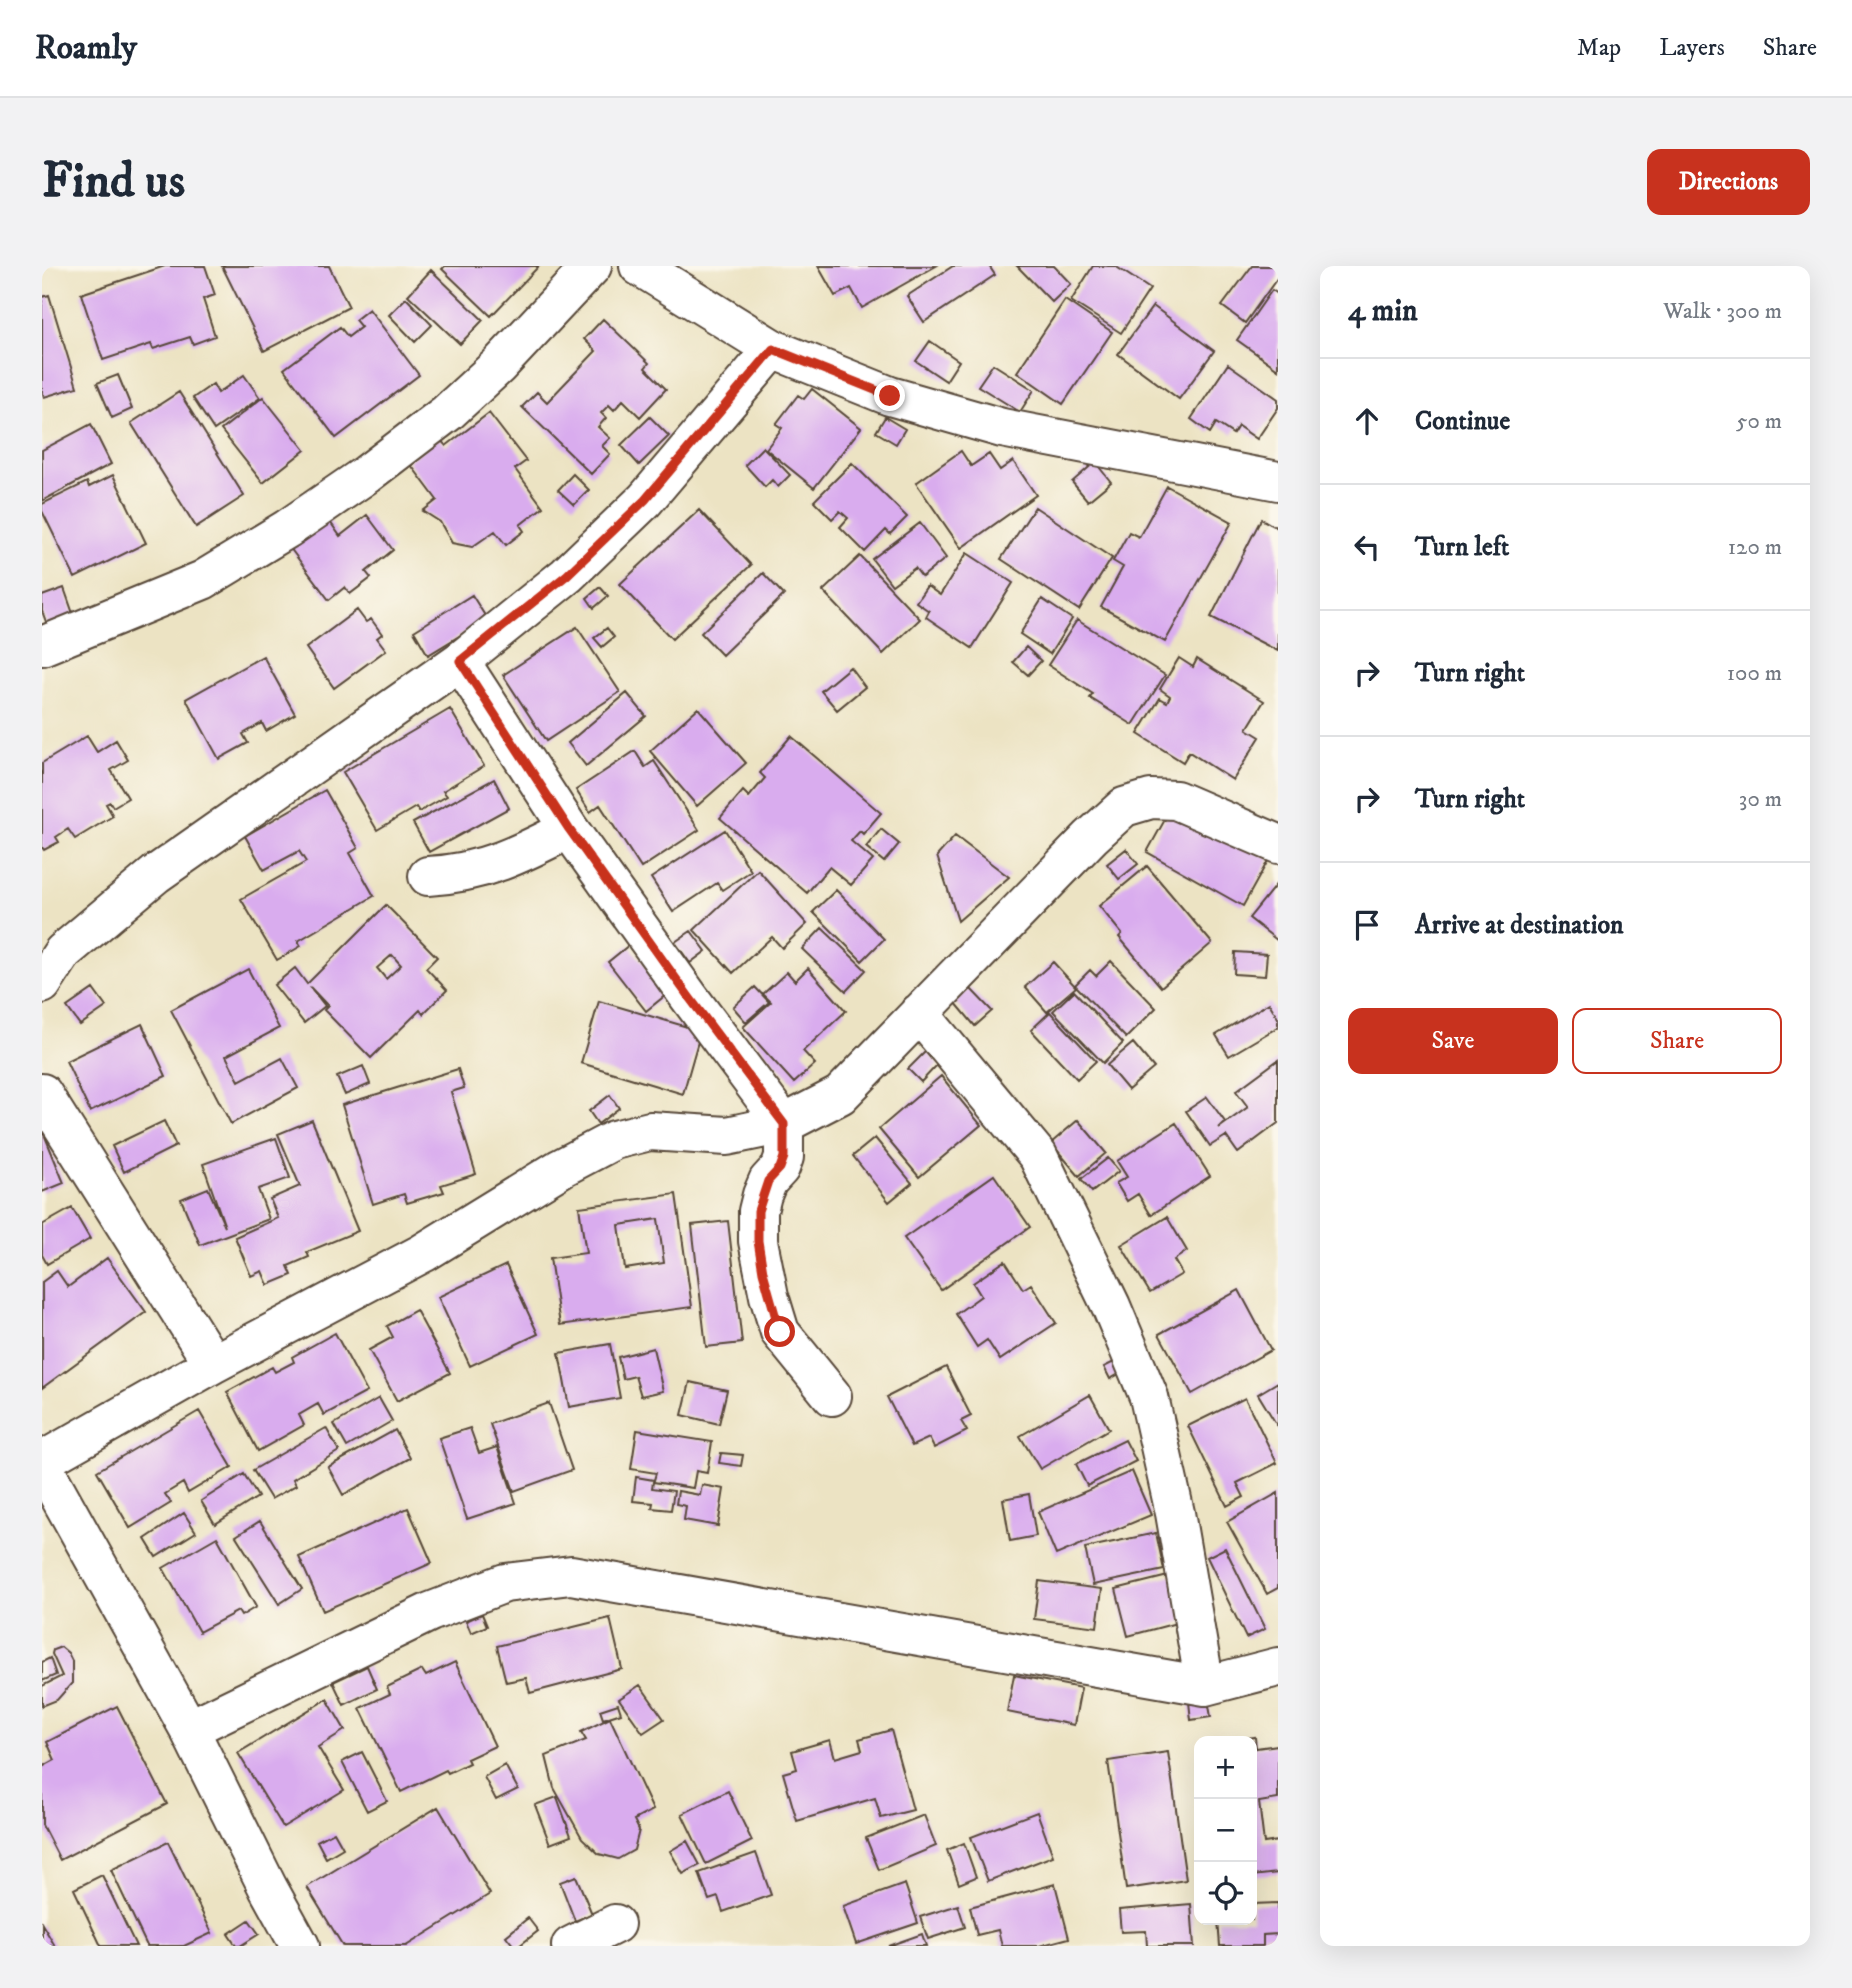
<!DOCTYPE html>
<meta charset="utf-8">
<style>
:root{--surface:#fff;--page:#f2f2f3;--text:#1f2937;--muted:#747a83;--line:#e0e1e3;--accent:#c8321e}
body{margin:0;font-family:"IM FELL DW Pica",serif;background:var(--page);color:var(--text)}
.controls{position:absolute;right:21px;bottom:21px;display:grid;overflow:hidden;border-radius:14px;box-shadow:0 7px 28px #0002}
.controls button{width:63px;height:63px;display:grid;place-items:center;padding:0;border:0;border-bottom:2px solid var(--line);background:var(--surface);color:var(--text);font:35px sans-serif}
.stop{position:absolute;width:21px;height:21px;margin:-16px;border:5px solid #c8321e;border-radius:50%;background:#fff}
.stop.end{background:#c8321e;border-color:#fff;box-shadow:0 2px 7px #0008}
.list{margin:0;padding:0;list-style:none}
h2{display:flex;justify-content:space-between;align-items:center;height:91px;margin:0;padding:0 28px;font-size:30px}
h2 small{font-size:23px;font-weight:400;color:var(--muted)}
.list li{display:grid;grid-template-columns:46px 1fr auto;gap:21px;align-items:center;box-sizing:border-box;height:126px;padding:0 28px;border-top:2px solid var(--line)}
.list b{display:block;font-size:26px;white-space:nowrap}
.list em{font-size:23px;font-style:normal;color:var(--muted)}
.actions{display:flex;gap:14px;padding:21px 28px}
.actions a{flex:1;padding:16px 0;border:2px solid var(--accent);border-radius:14px;text-align:center;font-size:24px;color:var(--accent)}
.actions .main{background:var(--accent);color:#fff}
.icon{flex:none;width:38px;height:38px;fill:none;stroke:currentColor;stroke-width:2;stroke-linecap:round;stroke-linejoin:round}
.map{position:relative;flex:none;width:1236px;height:1680px;overflow:hidden;border-radius:14px}
header{display:flex;align-items:center;gap:42px;box-sizing:border-box;height:98px;padding:0 35px;background:var(--surface);border-bottom:2px solid var(--line)}
header strong{font-size:33px}
nav{display:flex;gap:38px;margin-inline-start:auto;font-size:24px}
.intro{display:flex;align-items:center;justify-content:space-between;box-sizing:border-box;height:168px;padding:0 42px}
h1{margin:0;font-size:49px}
.button{padding:18px 32px;border-radius:14px;background:var(--accent);color:#fff;font-size:24px;font-weight:700}
main{display:flex;gap:42px;padding:0 42px}
aside{flex:1;background:var(--surface);border-radius:14px;box-shadow:0 7px 28px #0002}
.map>svg:first-child{display:block}
.building{fill:#d9acee;fill-rule:evenodd}
.lines{fill:none;stroke-linecap:round;stroke-linejoin:round}
.minor-casing{stroke:#564637;stroke-width:42}
.minor{stroke:#fff;stroke-width:38}
.route{stroke:#c8321e;stroke-width:9}
</style>
<header>
<strong>Roamly</strong>
<nav><a>Map</a><a>Layers</a><a>Share</a></nav>
</header>
<div class="intro"><h1>Find us</h1><a class="button">Directions</a></div>
<main>
<div class="map">
<svg width="1236" height="1680" viewBox="0 0 1236 1680">
<rect width="100%" height="100%" fill="#fbf7ec"/>
<filter id="ink" filterUnits="userSpaceOnUse"><feTurbulence type="fractalNoise" baseFrequency=".0143" numOctaves="2"/><feDisplacementMap in="SourceGraphic" scale="14" xChannelSelector="R" yChannelSelector="G"/><feConvolveMatrix kernelMatrix="1 2 1 2 8 2 1 2 1" color-interpolation-filters="sRGB"/></filter>
<filter id="wash" filterUnits="userSpaceOnUse"><feTurbulence type="fractalNoise" baseFrequency=".00686" numOctaves="4" result="noise"/><feDisplacementMap in="SourceGraphic" scale="28" xChannelSelector="R" yChannelSelector="G"/><feGaussianBlur stdDeviation="1.57" result="paint"/><feColorMatrix in="noise" values="0 0 0 0 0 0 0 0 0 0 0 0 0 0 0 0 0 1.4 0 .05"/><feComposite in="paint" operator="in"/></filter>
<g filter="url(#wash)">
<rect width="100%" height="100%" fill="#ece3c3"/>
<g id="blocks">
<path class="building" d="M123,0h40l10,29 -12,4 12,37 -22,8 -3,-7 -37,12 -2,-5 -48,16 -22,-66z
M180,0h107l20,41 -85,44z
M403,0h94l-48,50 -49,-47z
M776,0h118l-74,42 -11,-20 -16,8z
M911,0h36l6,9 -71,47 -17,-26z
M975,0h37l17,18 -19,18z
M1051,0h22l35,23 -29,44 -50,-32z
M1210,0h26v11l-33,46 -23,-17z
M389,4l52,50 -23,24 -52,-49z
M1230,24l6,4v75l-41,-29z
M7,29l28,92 -33,10 -2,-7v-93z
M364,32l26,27 -17,17 -26,-27z
M1023,34l47,32 -49,72 -46,-32z
M1111,40l61,45 -35,48 -61,-45z
M327,43l50,66 -83,63 -52,-69 56,-42 8,10 13,-10 -6,-7z
M561,53l46,44 -4,5 21,21 -26,28 -17,-17 -9,10 -5,-5 -8,8 5,5 -8,9 12,11 -8,8 8,8 -19,20 -69,-67 15,-15 10,10 49,-51 -12,-12z
M888,75l29,20 -13,20 -30,-20z
M951,98l41,26 -14,22 -42,-26z
M1186,98l50,35v9l-21,31 -19,-13 -5,8 -17,-11 -6,10 -19,-14z
M76,109l14,34 -20,9 -15,-35z
M202,109l16,23 -46,32 -21,-32 20,-14 5,9z
M770,123l49,39 -47,60 -48,-39 16,-21 -6,-4 22,-29 6,4z
M137,126l65,104 -48,31 -65,-104z
M221,131l42,53 -42,33 -42,-53z
M447,147l37,48 -11,8 28,38 -23,18 4,6 -18,14 -11,-14 -23,16 -20,-4 -12,-21 -17,-11 14,-11 -29,-39 31,-23 7,8z
M608,151l19,19 -30,29 -18,-20z
M843,151l20,12 -9,15 -20,-12z
M49,158l20,40 -69,37v-51z
M721,181l27,28 -12,12 -6,-7 -7,7 -20,-22z
M919,185l10,15 18,-12 11,16 13,-9 23,34 -75,53 -45,-65z
M1053,196l16,20 -23,19 -16,-19z
M810,197l55,54 -17,17 -4,-4 -21,22 -25,-25 8,-9 -8,-7 -8,8 -18,-18z
M531,208l16,16 -15,15 -16,-15z
M71,209l33,68 -71,35 -33,-67v-7l45,-22 2,5z
M1125,220l65,36 -67,120 -64,-35 22,-40 -10,-6 16,-29 10,5z
M993,241l77,51 -33,52 -78,-51z
M657,244l52,55 -79,74 -52,-55z
M325,249l26,35 -27,22 5,6 -21,16 -5,-7 -16,13 -39,-52 38,-29 12,17z
M1219,253l17,9v123l-67,-34z
M878,257l26,35 -24,19 -7,-9 -23,17 -20,-26z
M925,287l46,30 -41,65 -46,-31 3,-6 -13,-9 11,-16 13,9z
M818,290l60,63 -37,35 -60,-63z
M721,307l21,22 -62,60 -21,-22z
M558,321l8,9 -14,12 -7,-10z
M22,322l13,37 -26,10 -9,-24v-15z
M430,329l15,24 -59,36 -14,-24z
M1000,333l30,20 -22,35 -30,-20z
M315,344l9,12 5,-3 11,15 -5,4 9,12 -52,38 -28,-40z
M1035,354l88,55 -32,50 -43,-27 3,-4 -45,-29z
M535,361l43,65 -74,49 -43,-66z
M565,362l7,9 -12,10 -8,-9z
M984,381l15,14 -13,14 -15,-13z
M221,390l32,58 -29,17 -4,-8 -19,11 5,9 -29,16 -33,-60z
M1137,392l14,9 4,-8 67,42 -17,28 13,8 -27,43 -44,-28 -6,10 -45,-28 22,-36 7,4 3,-6 -10,-7z
M808,401l15,20 -28,23 -16,-19z
M585,427l19,23 -60,50 -18,-23z
M656,442l48,55 -49,43 -47,-55z
M408,443l34,57 -41,25 4,5 -28,16 -3,-5 -39,23 -34,-58z
M45,470l10,16 19,-12 12,20 -17,10 17,28 -15,9 -3,-5 -4,2 7,12 -38,23 -7,-10 -12,8 3,5 -15,8 -2,-3v-84z
M749,470l90,77 -18,21 -3,-3 -9,10 22,19 -22,25 -22,-18 -22,26 -87,-75 23,-27 6,6 16,-19 -5,-5z
M593,485l10,16 9,-6 45,69 -58,38 -41,-63 -10,7 -14,-22z
M452,513l15,29 -80,44 -16,-29z
M283,524l33,58 -8,5 24,43 -76,45 3,5 -24,14 -36,-61 65,-37 -7,-11 -35,19 -19,-34z
M1131,539l96,54 -26,47 -96,-54z
M839,563l18,15 -15,18 -18,-15z
M683,564l26,41 -29,19 -5,-7 -44,29 -22,-34z
M913,570l54,41 -51,44 -21,-65z
M1084,583l12,15 -19,15 -12,-15z
M1105,600l65,77 -51,44 -42,-50 3,-3 -23,-28z
M716,604l49,54 -25,24 -10,-11 -39,36 -39,-43z
M1236,616v59l-29,-23z
M794,624l48,49 -22,22 -49,-49z
M344,639l51,52 -11,11 21,22 -24,24 -3,-4 -49,48 -47,-48 4,-4 -18,-19 15,19 -21,17 -30,-38 21,-17 12,16zM350,689l9,10 -15,14 -9,-11z
M780,662l44,42 -20,21 -44,-42z
M649,665l15,20 -16,12 -15,-21z
M587,679l38,49 -21,17 -38,-49z
M1193,686l32,2 -2,22 -31,-2z
M1069,695l45,47 -30,30 -51,-53 15,-15 6,6z
M1011,696l23,25 -29,25 -22,-25z
M766,702l38,43 -43,40 12,13 -21,19 -51,-56 28,-25 -8,-8 24,-22 8,9z
M206,703l31,59 -53,28 13,25 43,-23 16,30 -67,36 -60,-114z
M713,721l14,15 -23,20 -13,-15z
M928,722l22,23 -17,15 -20,-24z
M51,723l13,18 -26,18 -13,-18z
M1032,725l49,52 -20,20 -50,-52z
M557,735l102,30 -18,63 -102,-31z
M1227,737l9,15v9l-49,29 -13,-21z
M1008,746l46,49 -19,18 -46,-49z
M100,758l24,52 -76,36 -24,-51z
M1091,777l21,25 -26,22 -21,-25z
M884,785l12,13 -17,18 -13,-13z
M1236,794v63l-40,30 -12,-17 -16,10 -24,-35 21,-14 18,25 -6,6 29,-21 -12,-16z
M321,800l7,18 -25,11 -8,-18z
M416,803l6,19 -13,4 25,82 -35,11 3,7 -37,11 -3,-9 -31,10 -31,-99z
M899,810l40,49 -62,52 -40,-48z
M568,829l9,13 -21,16 -9,-13z
M270,854l46,111 -51,21 2,5 -21,9 4,9 -24,10 -6,-14 -11,5 -16,-39 43,-19 -8,-19 30,-13 -22,-52z
M1036,854l28,33 -27,23 -28,-33z
M122,855l12,25 -52,26 -12,-26z
M1134,857l34,53 -59,39 -13,-21 -11,7 -11,-18 11,-6 -10,-16z
M0,863l22,54 -22,9z
M234,872l14,40 -32,11 11,30 -69,26 -19,-46 27,-11 17,39 -22,-63z
M833,872l37,45 -23,19 -36,-46z
M1066,892l11,13 -27,21 -11,-13z
M952,909l36,52 -89,63 -37,-52z
M634,928l16,113 -132,18 -10,-67 36,-5 -7,-46zM616,953l6,44 -39,6 -6,-44z
M30,942l18,31 -43,25 -5,-9v-30z
M1125,951l20,34 -13,9 8,14 -32,19 -29,-48z
M686,955l14,122 -36,4 -14,-122z
M65,992l39,54 -104,76v-106l15,-11 11,16z
M963,995l18,28 8,-5 25,39 -56,37 -13,-20 -10,7 -21,-33 25,-18 -8,-13z
M464,999l32,69 -68,32 -32,-69z
M1197,1024l32,60 -79,44 -33,-60z
M374,1044l34,63 -53,28 -28,-51 24,-13 -6,-11z
M293,1067l32,59 -43,23 -6,-11 -19,11 5,10 -46,26 -31,-59 45,-25 3,5 19,-10 -2,-5z
M568,1078l10,54 -51,9 -10,-54z
M611,1082l10,43 -22,5 -6,-20 -12,3 -5,-22z
M1076,1094l6,11 -14,8 -6,-12z
M904,1101l25,49 -10,5 6,10 -33,17 -5,-10 -17,8 -25,-49z
M648,1116l37,8 -8,34 -37,-9z
M1236,1116v45l-20,-33z
M1048,1129l19,34 -69,40 -20,-33z
M337,1132l13,23 -45,26 -13,-23z
M1203,1132l32,65 -40,20 7,14 -17,9 -39,-80z
M507,1137l23,67 -58,21 -24,-67z
M157,1145l33,56 -44,26 -5,-10 -18,11 6,9 -41,25 -33,-57z
M284,1162l13,23 -46,28 3,6 -25,14 -18,-29z
M428,1162l9,25 18,-6 19,56 -49,16 -28,-81z
M353,1164l15,28 -67,37 -15,-28z
M595,1164l75,12 -5,31 -11,-2 -3,17 -40,-6 -1,6 22,3 -3,19 -19,-2 1,-5 -20,-2 3,-24 18,3 2,-7 -25,-4z
M1083,1174l11,21 -49,25 -11,-22z
M679,1187l22,2 -2,11 -22,-3z
M1090,1205l19,44 -95,40 -18,-43z
M202,1208l14,23 -43,27 -14,-23z
M660,1219l22,4 -6,37 -34,-6 2,-14 -10,-2 2,-13 22,4z
M1236,1227v95l-11,6 -40,-72z
M987,1228l7,42 -26,5 -7,-42z
M366,1242l24,55 -109,48 -24,-54z
M142,1247l12,19 -40,25 -11,-18z
M218,1255l42,68 -23,15 -43,-68z
M1114,1267l8,37 -71,15 -8,-37z
M175,1271l39,70 -15,9 -3,-5 -39,21 -36,-64z
M1183,1282l40,81 -19,9 -39,-81z
M1130,1309l12,46 -56,15 -12,-47z
M997,1315l63,8 -5,38 -63,-8z
M440,1348l5,12 -16,7 -5,-12z
M568,1352l12,51 -92,24 -4,-15 -20,4 -9,-36z
M19,1381l7,6 4,8v22l-15,17 -15,6v-20l20,-10 -10,-22 1,-4z
M8,1392l6,17 -14,6v-19z
M413,1396l40,84 -28,13 2,4 -21,10 -2,-3 -45,22 -41,-84 30,-14 -3,-7 35,-17 4,6z
M325,1400l10,23 -33,16 -11,-23z
M972,1409l67,13 -7,37 -67,-13z
M598,1419l24,34 -21,14 -24,-34z
M285,1433l18,31 -27,17 26,43 -61,37 -45,-74z
M1166,1434l3,17 -20,3 -2,-18z
M576,1438l3,9 -18,6 -3,-9z
M75,1440l50,98 -107,56 -18,-35v-58l13,-7 -8,-18z
M568,1452l43,92 -19,10 5,10 -5,20 -16,9 -19,-5 -17,-16 -28,-50 -8,-32 40,-16 -5,-8z
M849,1464l22,80 -32,8 -6,-20 -78,23 -14,-48 14,-4 -5,-18 38,-11 5,18 27,-8 -3,-11z
M1213,1471l1,11 22,-3v54l-19,3 5,41 14,-2v32l-26,3v-135l-17,-1z
M320,1486l25,49 -20,10 -25,-49z
M1126,1486l18,128 -60,9 -18,-128z
M463,1499l13,24 -22,11 -12,-23z
M686,1525l24,50 -46,23 -24,-50z
M515,1531l14,39 -21,8 -15,-39z
M396,1541l52,87 -84,52h-63l-36,-59z
M995,1546l16,44 -65,25 -17,-44z
M882,1549l12,31 -57,24 -13,-32z
M292,1566l9,16 -17,10 -9,-17z
M645,1575l13,24 -17,9 -13,-23z
M126,1576l44,91 -28,13h-37l-36,-76z
M922,1577l12,34 -17,7 -12,-34z
M714,1587l15,42 -48,17 -5,-15 -9,3 -10,-27z
M60,1609l34,71h-35l-27,-57z
M534,1610l16,38 -17,7 -15,-39z
M863,1618l13,39 -62,21 -13,-38z
M1013,1618l14,54 -30,8h-37l-4,-16 -21,5 -7,-28z
M1236,1637v31l-15,1v11h-43l-2,-26h34v-16z
M1149,1638l3,42h-47l-1,-15 -25,1 -2,-22z
M916,1639l7,22 -37,12 -8,-22z
M486,1652l10,13 -19,15h-5l-8,-10z
M207,1654l10,14 -19,12h-4l-8,-12z
M0,1658l13,22h-13z
M880,1668l4,12h-38z"/>
</g>
</g>
<g filter="url(#ink)">
<use href="#blocks" fill-opacity="0" stroke="#564637" stroke-width="2"/>
<g class="lines">
<g class="minor-casing">
<path id="minor" d="M597,0l134,83 117,47 112,32 276,53
M0,380l161,-66 84,-51 80,-55 80,-61 51,-47 94,-100
M418,395l109,168 120,168 95,127v33l-4,11 -12,13 -6,14 -4,16v30l11,55 11,36 52,64
M386,610c55,-3 93,-22 141,-47
M0,718l21,-32 93,-78 304,-213 107,-86 78,-75 128,-151
M877,747l119,143 73,150 38,91 26,116 30,173
M0,827l171,271
M0,1195l171,-97 210,-111 138,-85 53,-28 36,-9 77,5 57,-12 56,-29 251,-258 33,-30 27,-8 25,1 102,44
M0,1199l147,264 79,159 32,58
M147,1463l241,-117 75,-29 66,-8 634,111 73,-19
M529,1680l44,-22"/>
</g>
<use href="#minor" class="minor"/>
</g>
</g>
<g class="lines" filter="url(#ink)">
<path class="route" d="M738,1066l-17,-60 -5,-31v-30l10,-30 12,-13 4,-11v-33l-95,-127 -120,-168 -109,-168 107,-86 78,-75 128,-151 117,47"/>
</g>
</svg>
<div class="controls">
<button>+</button>
<button>−</button>
<button><svg class="icon" aria-label="locate" viewBox="0 0 24 24"><circle cx="12" cy="12" r="6"/><path d="M12 2v4M12 18v4M2 12h4M18 12h4"/></svg></button>
</div>
<div class="stop" style="left:738px;top:1066px"></div>
<div class="stop end" style="left:848px;top:130px"></div>
</div>
<aside>
<h2>4 min<small>Walk · 300 m</small></h2>
<ul class="list">
<li><svg class="icon" aria-label="ahead" viewBox="0 0 24 24"><path d="M12 20V5M6 11l6-6 6 6"/></svg><div><b>Continue</b></div><em>50 m</em></li>
<li><svg class="icon" aria-label="left" viewBox="0 0 24 24"><path d="M17 20v-9H6M10 6l-5 5 5 5"/></svg><div><b>Turn left</b></div><em>120 m</em></li>
<li><svg class="icon" aria-label="right" viewBox="0 0 24 24"><path d="M7 20v-9h11M14 6l5 5-5 5"/></svg><div><b>Turn right</b></div><em>100 m</em></li>
<li><svg class="icon" aria-label="right" viewBox="0 0 24 24"><path d="M7 20v-9h11M14 6l5 5-5 5"/></svg><div><b>Turn right</b></div><em>30 m</em></li>
<li><svg class="icon" aria-label="arrive" viewBox="0 0 24 24"><path d="M6 21V4h12l-3 4 3 4H6"/></svg><div><b>Arrive at destination</b></div></li>
</ul>
<div class="actions"><a class="main">Save</a><a>Share</a></div>
</aside>
</main>
